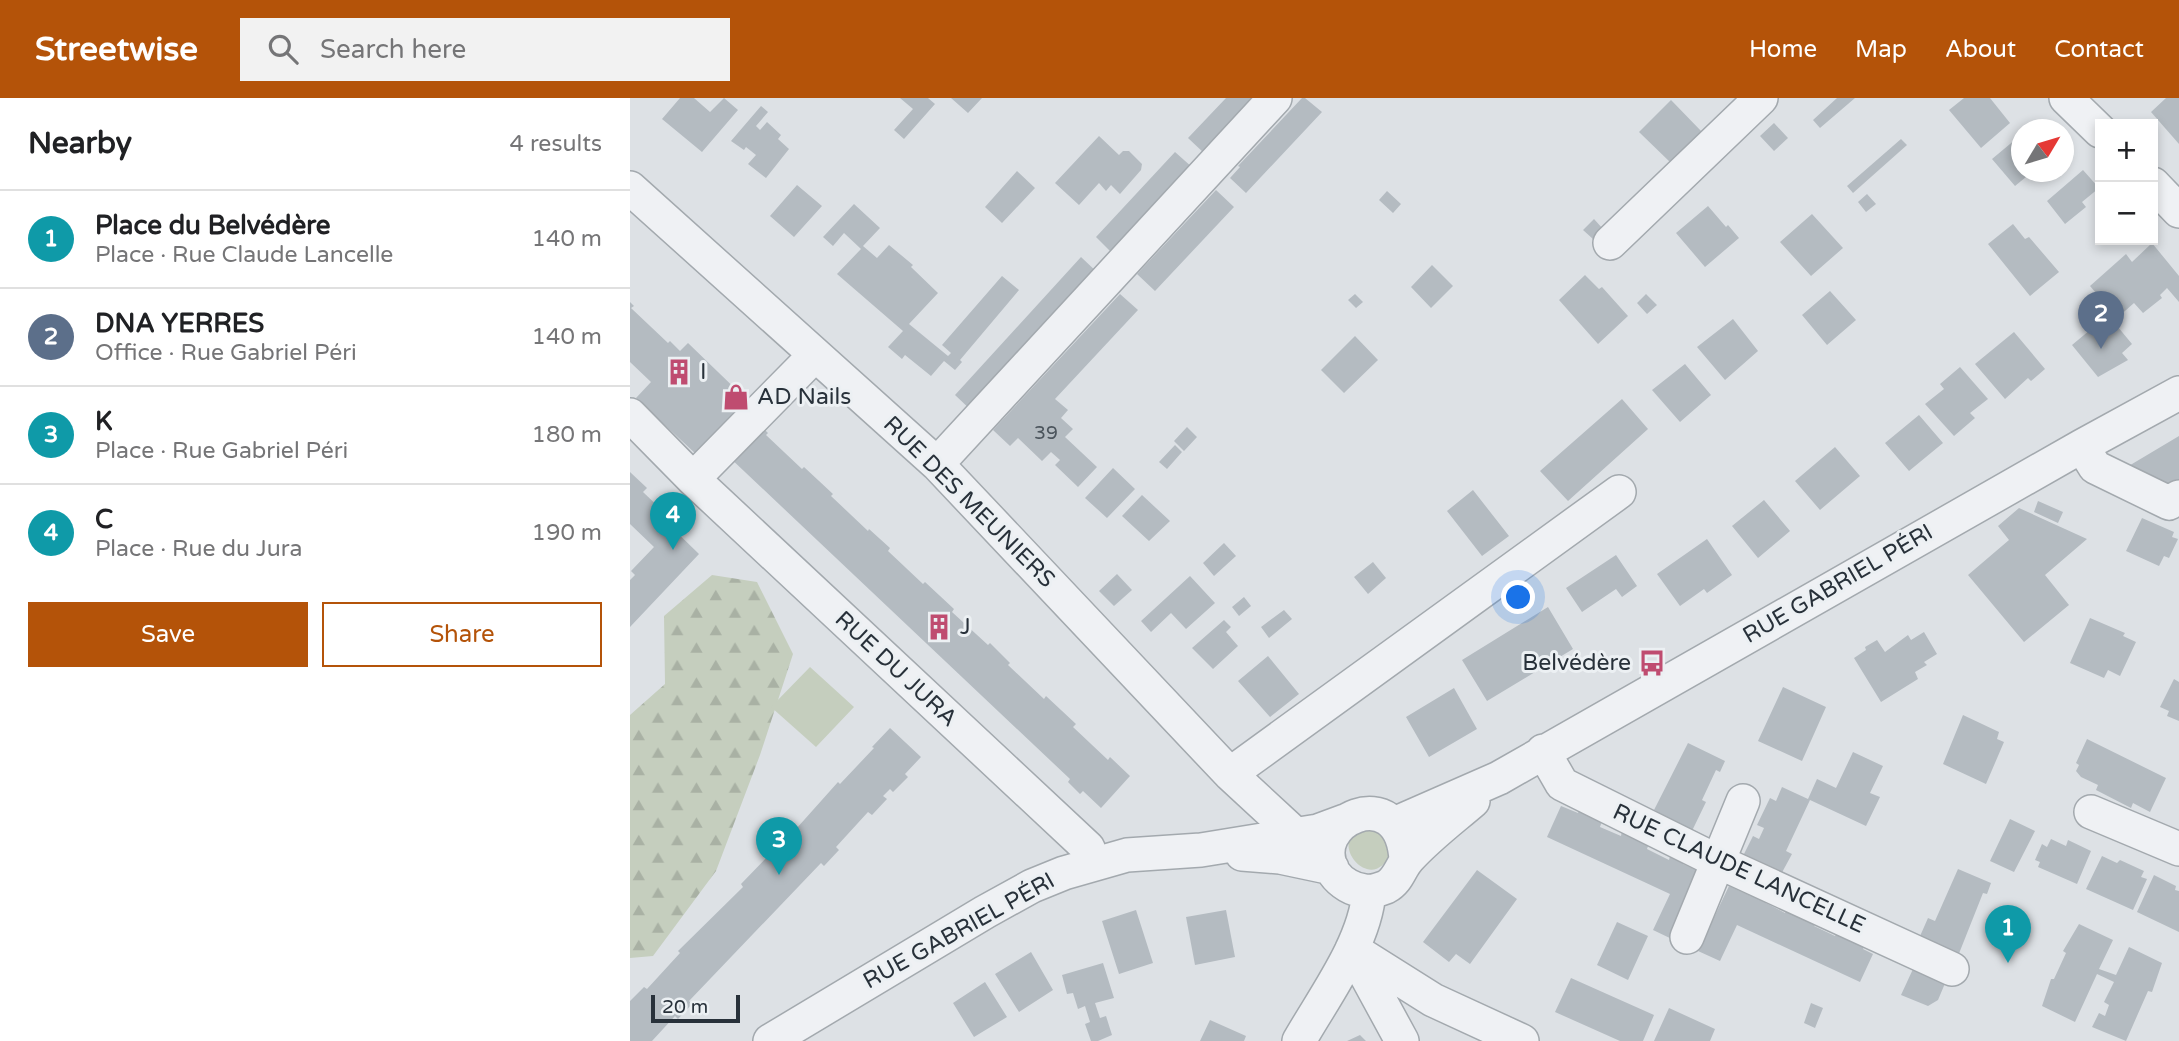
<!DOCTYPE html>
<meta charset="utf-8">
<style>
:root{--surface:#fff;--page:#f2f2f2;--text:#202124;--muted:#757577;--line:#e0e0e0;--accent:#b45309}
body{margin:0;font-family:"Varela Round",sans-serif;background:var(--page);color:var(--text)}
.controls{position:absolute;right:21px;top:21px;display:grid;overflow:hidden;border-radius:0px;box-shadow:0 4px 10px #0003}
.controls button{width:63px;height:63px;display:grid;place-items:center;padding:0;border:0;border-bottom:2px solid var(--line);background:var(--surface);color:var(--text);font:35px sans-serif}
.compass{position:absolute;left:1381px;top:21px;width:63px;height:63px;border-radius:50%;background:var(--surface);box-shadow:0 4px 10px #0003;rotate:52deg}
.scale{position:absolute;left:21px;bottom:18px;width:89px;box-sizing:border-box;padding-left:7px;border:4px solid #28313a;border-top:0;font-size:19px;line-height:24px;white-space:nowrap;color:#28313a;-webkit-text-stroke:5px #ecf0f3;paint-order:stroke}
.you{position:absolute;left:889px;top:500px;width:24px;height:24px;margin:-18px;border:5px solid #fff;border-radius:50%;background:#1a73e8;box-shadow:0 0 0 10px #1a73e833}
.badge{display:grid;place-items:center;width:46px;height:46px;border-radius:50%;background:var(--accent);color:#fff;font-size:23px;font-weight:700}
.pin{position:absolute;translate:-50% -58px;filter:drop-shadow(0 2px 4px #0008)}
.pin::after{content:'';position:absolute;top:37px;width:24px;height:21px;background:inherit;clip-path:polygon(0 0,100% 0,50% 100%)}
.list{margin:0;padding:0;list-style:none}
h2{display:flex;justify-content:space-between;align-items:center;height:91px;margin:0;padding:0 28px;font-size:30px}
h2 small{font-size:23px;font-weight:400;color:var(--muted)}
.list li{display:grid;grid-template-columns:46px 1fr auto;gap:21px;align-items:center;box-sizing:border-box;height:98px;padding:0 28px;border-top:2px solid var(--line)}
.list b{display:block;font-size:26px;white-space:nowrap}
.list p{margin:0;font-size:23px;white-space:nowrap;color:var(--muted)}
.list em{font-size:23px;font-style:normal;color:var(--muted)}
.actions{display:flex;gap:14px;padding:21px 28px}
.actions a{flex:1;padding:16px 0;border:2px solid var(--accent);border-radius:0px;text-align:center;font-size:24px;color:var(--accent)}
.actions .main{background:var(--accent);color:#fff}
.icon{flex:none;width:38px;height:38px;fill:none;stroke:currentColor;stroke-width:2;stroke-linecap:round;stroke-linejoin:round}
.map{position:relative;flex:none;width:1549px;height:943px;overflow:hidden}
header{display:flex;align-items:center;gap:42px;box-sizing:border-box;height:98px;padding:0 35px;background:var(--accent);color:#fff}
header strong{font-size:33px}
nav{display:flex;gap:38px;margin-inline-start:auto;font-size:24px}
.search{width:490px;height:63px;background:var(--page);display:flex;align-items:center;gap:18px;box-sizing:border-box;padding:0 24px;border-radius:0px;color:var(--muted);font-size:26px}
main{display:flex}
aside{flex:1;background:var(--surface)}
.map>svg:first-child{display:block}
.forest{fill:url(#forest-firs)}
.green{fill:#c5cebe}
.building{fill:#b4bbc1}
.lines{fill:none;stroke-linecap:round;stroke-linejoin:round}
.minor-casing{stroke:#a3a9ae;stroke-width:36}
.minor{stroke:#eff1f4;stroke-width:33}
.labels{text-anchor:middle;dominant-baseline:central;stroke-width:6;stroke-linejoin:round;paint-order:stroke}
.number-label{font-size:19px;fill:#4b545c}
.poi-label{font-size:23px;fill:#28313a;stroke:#ecf0f3;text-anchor:start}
.street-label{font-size:23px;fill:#28313a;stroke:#ecf0f3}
</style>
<header>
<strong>Streetwise</strong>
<div class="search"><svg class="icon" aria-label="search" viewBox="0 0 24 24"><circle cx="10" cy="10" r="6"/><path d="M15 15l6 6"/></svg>Search here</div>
<nav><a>Home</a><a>Map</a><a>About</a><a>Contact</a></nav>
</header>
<main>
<aside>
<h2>Nearby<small>4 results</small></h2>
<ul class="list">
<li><span class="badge" style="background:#0f9aa8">1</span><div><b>Place du Belvédère</b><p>Place · Rue Claude Lancelle</p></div><em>140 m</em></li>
<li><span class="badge" style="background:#5c6f8a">2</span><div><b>DNA YERRES</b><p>Office · Rue Gabriel Péri</p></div><em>140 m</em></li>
<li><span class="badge" style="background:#0f9aa8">3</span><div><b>K</b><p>Place · Rue Gabriel Péri</p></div><em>180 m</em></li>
<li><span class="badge" style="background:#0f9aa8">4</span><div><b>C</b><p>Place · Rue du Jura</p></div><em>190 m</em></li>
</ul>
<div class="actions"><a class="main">Save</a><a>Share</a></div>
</aside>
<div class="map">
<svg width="1549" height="943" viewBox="0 0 1549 943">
<defs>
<pattern id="forest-firs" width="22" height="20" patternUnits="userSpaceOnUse" patternTransform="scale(1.75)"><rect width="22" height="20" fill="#c5cebe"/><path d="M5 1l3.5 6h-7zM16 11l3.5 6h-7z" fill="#a9b1a4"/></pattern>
</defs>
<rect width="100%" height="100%" fill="#dde1e5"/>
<path class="forest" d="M82,477l45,7 36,72 -33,101 -44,116 -63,85 -23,2v-243l35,-31 -1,-68z"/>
<path class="green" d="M180,569l44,40 -38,40 -45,-40z
M747,730l14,23c-17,47 -64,-8 -31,-21 5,-1 12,-1 17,-2z"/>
<path class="building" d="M50,0h14l16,14 14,-14 14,12 -36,42 -40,-33z
M270,0h28l7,6 -31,35 -10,-9 19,-21z
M321,0h31l-14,15z
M596,0h32l-53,56 -17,-16z
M672,0h3l17,14 -76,81 -16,-15 10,-11 -2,-1z
M1207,0h18l-35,30 -7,-8z
M1334,0h26l20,25 -29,25 -32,-38z
M1536,0h13v46l-28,-32z
M1041,2l32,33 -31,31 -33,-32z
M131,8l7,6 -12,14 4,4 7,-8 14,13 -3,4 11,10 -23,29 -18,-14 8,-9 -10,-8 -2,3 -13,-9z
M1144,25l14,15 -14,13 -14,-15z
M469,38l20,19 4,-4h6l13,13 -1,6 -21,24 -9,-9 -5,6 -7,-8 -20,22 -24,-22z
M1271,41l6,6 -54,48 -6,-7z
M1386,41l6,6v27h10l-17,14 -23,-27z
M545,54l18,16 -81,85 -16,-16z
M1453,72l16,18 -17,14 4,5 -21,17 -18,-23z
M387,73l18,17 -33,35 -17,-16z
M167,87l25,21 -28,31 -24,-21z
M586,92l18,17 -79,84 -18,-17z
M757,93l14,13 -8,9 -14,-13z
M1237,96l9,10 -10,8 -8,-10z
M224,106l26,24 -17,18 14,12 12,-13 24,20 -2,2 27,26 -29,31 39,32 3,-3 -9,-8 60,-69 17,14 -59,70 2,2 -7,8 -11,-9 -13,15 -26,-21 -3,4 -14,-12 15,-16 -66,-57 24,-25 -17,-16 -11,13 -10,-9z
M1078,108l18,21 2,-2 11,13 -34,29 -29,-34z
M1182,116l31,34 -32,28 -31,-34z
M964,121l9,10 -10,10 -10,-9z
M1383,126l12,15 4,-2 30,35 -29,24 -42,-52z
M1522,145l27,33v26l-12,-14 -7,7 2,3 -19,15 -9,-10 -17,15 -27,-32 36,-32 6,8z
M451,159l19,18 -127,137 -18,-17z
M802,167l21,21 -22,22 -20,-21z
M955,177l14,14 3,-2 26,29 -30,28 -39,-44z
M1200,193l26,29 -29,25 -25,-30z
M490,196l18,16 -83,89 13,11 -7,8 12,11 -8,8 32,30 -19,20 -23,-22 5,-5 -9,-8 -9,9 -24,-23 -8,8 -17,-16z
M725,196l8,8 -7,6 -8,-8z
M1016,196l11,11 -10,9 -10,-11z
M0,204l4,4 -3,2 37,35 2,-2 10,10 8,-8 59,57 17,16 -6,7 10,10 -2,2 36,34 2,-2 29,27 -2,2 37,35 1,-2 21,19 -2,3 35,33 2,-2 29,27 -2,3 36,33 2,-2 20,20 -2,2 36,34 2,-3 30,28 -3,3 35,33 2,-3 20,19 -29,32 -18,-17 -3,3 -12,-12 2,-3 -343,-324 -14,15 -77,-72 15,-16 -21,-20z
M1478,217l24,29 -10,9 6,7 -30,17 -26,-32z
M1103,221l25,32 -33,29 -28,-33z
M1384,234l31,37 -14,12 -3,-3 -23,21 -30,-35z
M725,238l23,24 -34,33 -23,-23z
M1055,266l26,31 -31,27 -28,-32z
M1330,269l28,32 -18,14 5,5 -21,18 -29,-32 19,-15 -4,-5z
M992,301l26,30 -80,72 -28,-30z
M1289,317l24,28 -34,28 -24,-28z
M557,329l10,10 -13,14 -10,-10z
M1549,338v49l-6,3 -46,-21z
M545,347l7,7 -15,17 -8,-7z
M1205,349l25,29 -40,34 -25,-29z
M483,370l22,21 -28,29 -22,-20z
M0,374l17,16 -4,4 23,22 -4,4 37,36 -69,73v-47l5,-5 -4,-4 23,-24 -24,-23z
M843,392l36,46 -27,20 -35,-45z
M512,397l28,26 -21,20 -27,-25z
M1134,402l26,31 -32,27 -26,-32z
M1408,403l25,11 -5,11 -24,-11z
M1389,410l68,31 -42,36 24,30 -45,37 -56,-67 41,-35 -11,-14z
M1512,420l32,14 -2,5 6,2 -9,19 -5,-2 -5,10 -33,-15z
M1077,441l25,36 -25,18 -3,-4 -24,17 -23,-32z
M594,445l12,13 -22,20 -11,-13z
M986,457l21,31 -15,11 -6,-8 -34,23 -16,-24z
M743,464l13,16 -18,16 -14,-17z
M487,476l15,16 -18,16 -15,-15z
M560,478l25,27 -29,26 -15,-16 -20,19 -10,-11z
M614,499l7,9 -12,10 -7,-9z
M918,509l25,42 -86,52 -25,-41z
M654,512l8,9 -23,19 -8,-11z
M1460,520l35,15 -2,3 13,6 -16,34 -12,-6 -4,8 -34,-15z
M594,522l7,7 -5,5 12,14 -25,23 -21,-21z
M1294,534l13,22 -13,8 3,3 -12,7 3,7 -37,23 -27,-44 12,-8 -1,-3 12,-7 8,12 23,-17 3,5z
M638,558l31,38 -29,23 -32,-36z
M1544,581l5,3v39l-12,-5 2,-5 -9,-4z
M1153,589l43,20 -24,54 -44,-20z
M824,590l23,41 -48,28 -23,-40z
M1333,617l36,17 -2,7 7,3 -18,42 -43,-20z
M260,630l31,29 -16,17 3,3 -15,15 -3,-3 -7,7 4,3 -15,16 -4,-3 -32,35 3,3 -15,16 -3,-3 -132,138 3,3 -14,15 -3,-3 -23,25h-22v-40l14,-14 3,2 33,-36 -2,-2 65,-64 -2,-3 28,-29 2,2 67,-75 2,2 34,-36 -2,-1z
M1457,641l79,39 -16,34 -17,-9 -2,5 -35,-18 2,-5 -17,-8 -5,-6 3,-6 -3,-2z
M1058,645l37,18 -5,11 -4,-2 -14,30 4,2 -15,31 -39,-14 4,-8 -2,-1z
M1223,654l30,14 -13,27 10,4 -14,29 -56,-26 -24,51 6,3 -13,24 -36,-22 10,-20 6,3 5,-11 -7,-3 13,-27 6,3 6,-14 26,12 9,-20 19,9z
M931,708l17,7 1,-3 23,11 -2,6 21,9 1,-5 27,12 -2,6 22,11 2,-7 14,7 -2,4 21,10 -30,66 -21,-10 17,-36 -123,-57z
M1380,721l25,12 -21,41 -24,-11z
M1421,741l15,7 2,-6 23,11 -14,33 -39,-17 2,-5 -5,-2 7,-16 5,3z
M1472,758l15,7 3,-3 24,11 -3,6 6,2 -14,31 -47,-21z
M1328,771l33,14 -4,11 -4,-1 -25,63 -41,-13 11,-25 7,3z
M847,772l40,29 -47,65 -14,-10 -7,8 -26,-20z
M1524,777l22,11 -1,4 4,1v41l-42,-20z
M1099,788l22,10 2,-5 14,6 -1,6 19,10 3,-6 29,13 -3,6 21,10 3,-5 28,12 -3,6 10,5 -13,28 -123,-57 -17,36 -22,-10z
M506,812l17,53 -34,11 -17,-53z
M596,812l9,47 -40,8 -9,-48z
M987,824l31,14 -20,44 -31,-15z
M1449,826l34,16 -14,29 17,6 13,-28 33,16 -10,29 -4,-1 -22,50 -34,-14 7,-14 6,3 4,-11 -5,-3 10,-20 -17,-8 -22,48 -33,-16 9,-27h3l12,-26 -3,-2z
M401,854l22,38 -34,22 -24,-38z
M473,865l11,35 -19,5 5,15 6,-2 6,19 -14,6h-7l-6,-17 5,-2 -5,-16 -7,3 -5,-16 -6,1 -5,-19z
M1283,871l11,6 3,-3 19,9 -8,19 -10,6 -27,-11z
M941,880l83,37 -11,26h-23l-65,-29z
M355,884l22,35 -33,20 -21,-34z
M1181,905l12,5 -8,20 -11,-5z
M1039,910l46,21 -5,12h-56z
M580,922l36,16 -2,5h-44z
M730,937l6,6h-19z"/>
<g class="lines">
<g class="minor-casing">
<path id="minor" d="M1436,0l34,33
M1523,86l26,27
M0,90l307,276 293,310 65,60
M980,145l151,-145
M0,317l63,64 395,369 5,15
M1452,348l13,21 74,36 10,-6
M307,366l338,-366
M63,381l122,-124
M913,653l19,33 157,78 233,107
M600,676l389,-282
M1461,714l88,37
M764,726l105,-46 583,-332 97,-53
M612,756l38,3 52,11
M776,762c-5,-84 -103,-38 -72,13 7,10 19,17 31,18 6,1 16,-2 21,-4 13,-7 14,-20 23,-29 19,-21 43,-39 64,-57
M1057,839l56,-136
M722,851l81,51 89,41
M723,853l49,90
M140,943l215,-129 47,-26 32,-13 63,-18 74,-5 117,-19 27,-10
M669,943c25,-44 66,-98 70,-149"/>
</g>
<use href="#minor" class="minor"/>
</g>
<defs>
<g id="building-bare" transform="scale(2.1)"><path d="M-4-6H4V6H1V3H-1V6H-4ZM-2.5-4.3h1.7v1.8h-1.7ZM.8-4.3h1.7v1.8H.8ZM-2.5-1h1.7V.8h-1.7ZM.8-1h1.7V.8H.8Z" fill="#bf4c70" stroke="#ecf0f3" stroke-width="2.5" paint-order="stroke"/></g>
<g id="shop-bare" transform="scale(2.1)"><path d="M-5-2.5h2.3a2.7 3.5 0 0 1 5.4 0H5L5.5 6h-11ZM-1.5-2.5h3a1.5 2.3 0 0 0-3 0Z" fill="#bf4c70" stroke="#ecf0f3" stroke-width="2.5" paint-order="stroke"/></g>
<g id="bus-bare" transform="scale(2.1)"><path d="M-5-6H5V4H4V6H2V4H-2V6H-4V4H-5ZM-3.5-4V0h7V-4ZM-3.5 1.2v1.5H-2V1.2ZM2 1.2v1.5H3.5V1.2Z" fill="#bf4c70" stroke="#ecf0f3" stroke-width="2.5" paint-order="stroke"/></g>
</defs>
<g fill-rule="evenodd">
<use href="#building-bare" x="49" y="274"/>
<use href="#shop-bare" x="106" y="299"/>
<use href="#building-bare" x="309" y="529"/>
<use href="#bus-bare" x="1022" y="565"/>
</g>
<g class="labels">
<g class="number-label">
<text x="416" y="335">39</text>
</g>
<g class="poi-label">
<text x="70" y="274">I</text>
<text x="127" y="299">AD Nails</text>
<text x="330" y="529">J</text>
<text x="1001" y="565" text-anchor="end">Belvédère</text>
</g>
<g class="street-label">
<text transform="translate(339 404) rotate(45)">RUE DES MEUNIERS</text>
<text transform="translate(1208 486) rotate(-30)">RUE GABRIEL PÉRI</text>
<text transform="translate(266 571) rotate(43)">RUE DU JURA</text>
<text transform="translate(1109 771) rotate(25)">RUE CLAUDE LANCELLE</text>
<text transform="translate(329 833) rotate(-29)">RUE GABRIEL PÉRI</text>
</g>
</g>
</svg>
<div class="controls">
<button>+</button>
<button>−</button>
</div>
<svg class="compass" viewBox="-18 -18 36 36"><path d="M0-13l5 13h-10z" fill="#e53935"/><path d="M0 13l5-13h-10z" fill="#757577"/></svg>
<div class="scale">20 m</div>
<div class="you"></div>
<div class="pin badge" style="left:1378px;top:865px;background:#0f9aa8">1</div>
<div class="pin badge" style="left:1471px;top:251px;background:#5c6f8a">2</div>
<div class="pin badge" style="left:149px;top:777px;background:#0f9aa8">3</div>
<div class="pin badge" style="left:43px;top:452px;background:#0f9aa8">4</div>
</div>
</main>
